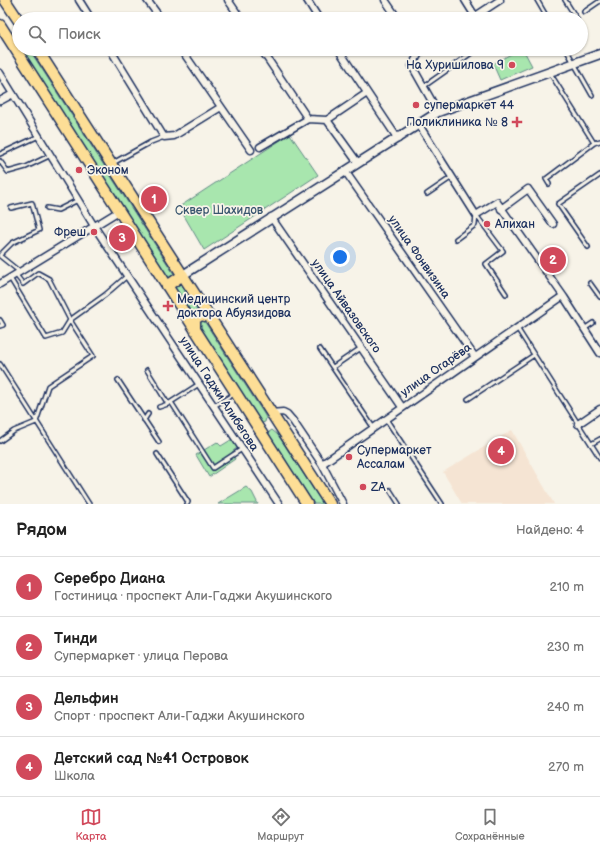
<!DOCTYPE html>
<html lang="ru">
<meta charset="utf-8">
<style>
:root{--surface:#fff;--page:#f2f2f2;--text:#222;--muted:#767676;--line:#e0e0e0;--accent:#d1495b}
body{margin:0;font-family:"Balsamiq Sans",sans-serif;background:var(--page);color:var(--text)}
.you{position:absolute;left:340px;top:257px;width:14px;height:14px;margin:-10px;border:3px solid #fff;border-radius:50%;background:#1a73e8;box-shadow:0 0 0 6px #1a73e833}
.badge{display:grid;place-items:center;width:26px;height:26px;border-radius:50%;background:var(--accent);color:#fff;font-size:13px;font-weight:700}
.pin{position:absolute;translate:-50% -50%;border:2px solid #fff;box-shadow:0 1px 4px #0006}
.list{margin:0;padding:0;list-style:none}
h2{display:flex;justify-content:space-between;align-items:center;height:52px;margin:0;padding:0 16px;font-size:17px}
h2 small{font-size:13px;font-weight:400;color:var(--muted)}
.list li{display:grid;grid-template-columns:26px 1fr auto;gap:12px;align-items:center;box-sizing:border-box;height:60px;padding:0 16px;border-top:1px solid var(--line)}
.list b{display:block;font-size:15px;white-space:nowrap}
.list p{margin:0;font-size:13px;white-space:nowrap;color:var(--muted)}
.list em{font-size:13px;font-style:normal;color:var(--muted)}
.icon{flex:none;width:22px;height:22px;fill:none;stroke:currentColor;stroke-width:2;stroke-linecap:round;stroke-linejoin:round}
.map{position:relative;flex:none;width:600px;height:504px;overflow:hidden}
.search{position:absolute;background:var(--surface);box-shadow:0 1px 3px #0004;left:12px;right:12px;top:12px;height:44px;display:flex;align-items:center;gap:10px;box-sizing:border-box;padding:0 14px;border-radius:22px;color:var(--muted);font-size:15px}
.sheet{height:292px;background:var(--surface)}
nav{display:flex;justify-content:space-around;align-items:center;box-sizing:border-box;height:56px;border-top:1px solid var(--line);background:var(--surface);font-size:11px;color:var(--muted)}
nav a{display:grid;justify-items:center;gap:2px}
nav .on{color:var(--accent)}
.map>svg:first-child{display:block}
.built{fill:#f5e4d3}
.green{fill:#a8e6ae;stroke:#628a86}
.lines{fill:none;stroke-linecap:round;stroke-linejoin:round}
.service-casing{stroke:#1b2f5e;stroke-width:6}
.minor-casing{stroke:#1b2f5e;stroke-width:9}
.tertiary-casing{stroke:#1b2f5e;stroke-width:11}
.primary-casing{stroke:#1b2f5e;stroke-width:13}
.service{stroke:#f7f3e8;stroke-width:3}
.minor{stroke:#f7f3e8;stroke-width:6}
.tertiary{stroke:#f7f3e8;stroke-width:8}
.primary{stroke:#fdde96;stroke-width:10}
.poi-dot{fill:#d1495b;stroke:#f7f3e8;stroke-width:1.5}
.labels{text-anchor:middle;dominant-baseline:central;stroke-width:3.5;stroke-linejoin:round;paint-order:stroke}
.poi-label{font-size:12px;fill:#1b2f5e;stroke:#f7f3e8;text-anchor:start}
.park-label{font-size:12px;fill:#37546e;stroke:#f7f3e8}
.street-label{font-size:12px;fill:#1b2f5e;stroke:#f7f3e8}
</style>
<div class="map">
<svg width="600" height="504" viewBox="0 0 600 504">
<rect width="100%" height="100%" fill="#f7f3e8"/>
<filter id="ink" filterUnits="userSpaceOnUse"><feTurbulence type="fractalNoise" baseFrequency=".025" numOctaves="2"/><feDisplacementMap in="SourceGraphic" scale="8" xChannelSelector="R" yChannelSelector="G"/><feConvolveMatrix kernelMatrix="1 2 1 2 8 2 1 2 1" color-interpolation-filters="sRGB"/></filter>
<g filter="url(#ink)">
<path class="built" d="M512,430l42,74h-92l-19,-32z"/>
<path class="green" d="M21,49h8l235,365 2,4 -1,4 -3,1 -4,-3z
M520,49h3l9,17 -32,14 -7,-16z
M290,134l28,41 -114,75 -25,-43z
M272,430l6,5 45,69h-9l-44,-68 -1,-4z
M234,438l5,8 -7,6 3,7 -26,18 -13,-22 21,-13 4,4z
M246,487l6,5 6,12h-40z"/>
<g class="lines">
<g class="service-casing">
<path id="service" d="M537,0l11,19
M565,0l12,19
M584,12l16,-11
M566,49l26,46
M423,87l54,-38
M594,143l6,-2
M0,154l39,-18
M0,161l8,11 18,-5 25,-12
M113,163l38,-21 13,-5
M549,184l-3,-5 48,-36 -44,-70
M427,194l25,-17
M47,208l11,2 20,-10
M476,215l27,36 -17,13 20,30
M456,239l19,-14 1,-10
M588,247l-30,-43 42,-29
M0,255l12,-12 27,-13 -7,-27 -21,5
M0,256l20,16
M16,275l7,9 15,-11 11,6 21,41 35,-25 22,-19
M590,283l10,14
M0,320l3,5 -3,1
M517,328l83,130
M584,329l9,-6
M320,349l53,78
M0,364l89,140
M333,367l28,-19
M147,370l21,34 31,-20
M118,380l41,62
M468,399l66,-44
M171,402l42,66 29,-19
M214,406l20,-12
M159,407l9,-3
M386,419l56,85
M144,420l4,-6
M0,441l14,-10 22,-9 12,-36 45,-30 -23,-36 -8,13 -16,5 -36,-60
M591,444l9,-5
M157,454l31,48 -1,2
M390,490l9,14"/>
</g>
<g class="minor-casing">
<path id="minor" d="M79,0l12,19
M147,0l14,19
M228,0l13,19
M307,0l12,19
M385,0l13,19
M465,0l10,16
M471,19l29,-19
M110,49l54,88 10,-1 47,-29
M181,49l70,101
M261,49l47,70
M338,49l60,90
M425,49l-6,4 -7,13 26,46
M0,73l94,153 185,278
M0,101l13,-7
M327,120l31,43
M419,125l57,90 21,-13 67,95 36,56
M260,147l48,-28 19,1 40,-27
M345,171l130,186
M501,209l27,-20 25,35
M271,217l131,190
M0,284l119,-73
M271,413l12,-1 4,2 6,7 29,43 21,40
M578,424l22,-15
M322,464l241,-168"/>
</g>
<g class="tertiary-casing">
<path id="tertiary" d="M183,275l255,-163 162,-58"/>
</g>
<g class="primary-casing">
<path id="primary" d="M5,0l14,21
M0,25l307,479
M37,49l293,455
M167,286l16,-11
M195,330v-11l6,-4 9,2"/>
</g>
<use href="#service" class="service"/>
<use href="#minor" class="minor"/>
<use href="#tertiary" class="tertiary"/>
<use href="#primary" class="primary"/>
</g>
</g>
<g class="poi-dot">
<circle cx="512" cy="65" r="4"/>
<circle cx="416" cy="105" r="4"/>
<path d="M515 116h4v4h4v4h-4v4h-4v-4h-4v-4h4z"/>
<circle cx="79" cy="170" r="4"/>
<circle cx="487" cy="224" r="4"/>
<circle cx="94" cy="232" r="4"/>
<path d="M166 300h4v4h4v4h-4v4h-4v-4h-4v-4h4z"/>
<circle cx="349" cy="457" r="4"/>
<circle cx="363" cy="487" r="4"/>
</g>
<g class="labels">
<g class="poi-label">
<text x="504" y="65" text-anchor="end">На Хуришилова 9</text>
<text x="424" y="105">супермаркет 44</text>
<text x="508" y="122" text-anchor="end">Поликлиника № 8</text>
<text x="87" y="170">Эконом</text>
<text x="495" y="224">Алихан</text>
<text x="86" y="232" text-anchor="end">Фреш</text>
<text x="177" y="299">Медицинский центр<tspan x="177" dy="14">доктора Абуязидова</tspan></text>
<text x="357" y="450">Супермаркет<tspan x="357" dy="14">Ассалам</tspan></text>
<text x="371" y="487">ZA</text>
</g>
<g class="park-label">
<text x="219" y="210">Сквер Шахидов</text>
</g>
<g class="street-label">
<text transform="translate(419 257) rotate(55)">улица Фонвизина</text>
<text transform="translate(346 306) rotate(55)">улица Айвазовского</text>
<text transform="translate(436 370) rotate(-35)">улица Огарёва</text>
<text transform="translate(219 394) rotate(57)">улица Гаджи Алибегова</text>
</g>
</g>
</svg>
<div class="you"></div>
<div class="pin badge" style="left:154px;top:199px">1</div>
<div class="pin badge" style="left:553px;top:260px">2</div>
<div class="pin badge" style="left:122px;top:238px">3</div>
<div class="pin badge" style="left:501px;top:451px">4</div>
<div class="search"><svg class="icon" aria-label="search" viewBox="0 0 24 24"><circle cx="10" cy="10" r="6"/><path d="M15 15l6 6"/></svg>Поиск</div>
</div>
<section class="sheet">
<h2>Рядом<small>Найдено: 4</small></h2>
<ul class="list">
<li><span class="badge">1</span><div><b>Серебро Диана</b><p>Гостиница · проспект Али-Гаджи Акушинского</p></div><em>210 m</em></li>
<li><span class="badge">2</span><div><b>Тинди</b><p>Супермаркет · улица Перова</p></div><em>230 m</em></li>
<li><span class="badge">3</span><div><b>Дельфин</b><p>Спорт · проспект Али-Гаджи Акушинского</p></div><em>240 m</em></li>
<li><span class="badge">4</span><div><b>Детский сад №41 Островок</b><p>Школа</p></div><em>270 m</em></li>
</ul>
</section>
<nav>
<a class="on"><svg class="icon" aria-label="map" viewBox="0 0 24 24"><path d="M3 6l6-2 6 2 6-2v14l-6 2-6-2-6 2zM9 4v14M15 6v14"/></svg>Карта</a>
<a><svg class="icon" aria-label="directions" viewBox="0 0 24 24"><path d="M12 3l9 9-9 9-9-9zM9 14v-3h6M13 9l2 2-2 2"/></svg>Маршрут</a>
<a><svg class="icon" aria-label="saved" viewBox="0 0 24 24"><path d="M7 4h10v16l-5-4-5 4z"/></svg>Сохранённые</a>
</nav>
